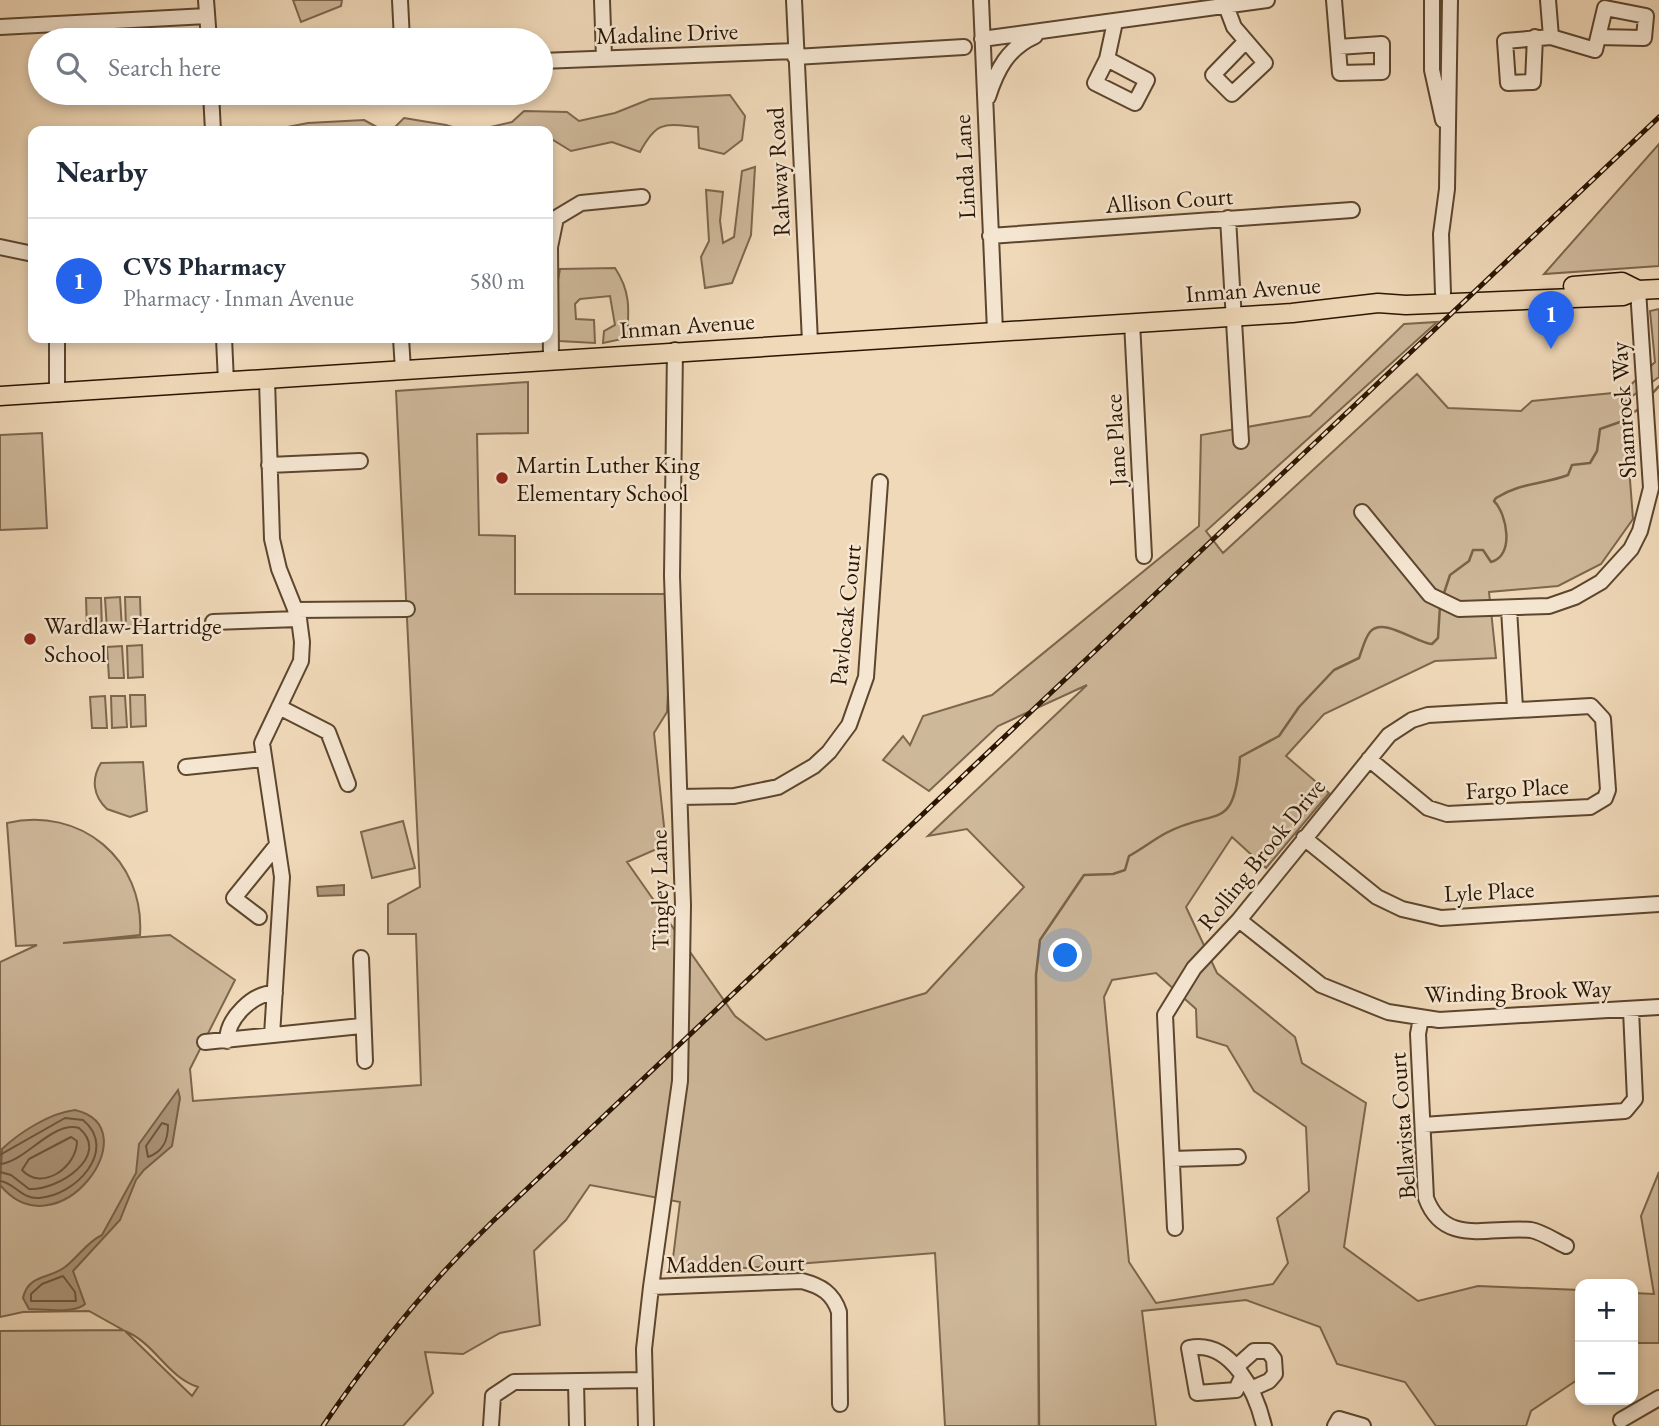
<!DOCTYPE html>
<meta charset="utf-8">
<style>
:root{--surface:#fff;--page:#f6f6f7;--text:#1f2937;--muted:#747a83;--line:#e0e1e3;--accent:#2563eb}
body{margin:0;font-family:"EB Garamond",serif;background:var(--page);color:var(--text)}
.controls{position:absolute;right:21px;bottom:21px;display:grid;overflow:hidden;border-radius:14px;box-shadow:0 4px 10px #0003}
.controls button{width:63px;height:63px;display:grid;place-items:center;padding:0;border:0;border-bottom:2px solid var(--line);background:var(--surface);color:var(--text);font:35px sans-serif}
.you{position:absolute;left:1066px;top:956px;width:24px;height:24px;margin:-18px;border:5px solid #fff;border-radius:50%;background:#1a73e8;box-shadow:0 0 0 10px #1a73e833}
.badge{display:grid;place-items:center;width:46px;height:46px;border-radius:50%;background:var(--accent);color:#fff;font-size:23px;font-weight:700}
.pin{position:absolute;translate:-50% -58px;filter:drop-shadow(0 2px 4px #0008)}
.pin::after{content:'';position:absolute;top:37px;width:24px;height:21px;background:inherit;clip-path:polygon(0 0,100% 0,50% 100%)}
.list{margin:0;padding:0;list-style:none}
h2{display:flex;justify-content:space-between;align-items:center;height:91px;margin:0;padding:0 28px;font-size:30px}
h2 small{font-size:23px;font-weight:400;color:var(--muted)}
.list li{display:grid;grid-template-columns:46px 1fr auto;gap:21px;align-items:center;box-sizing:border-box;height:126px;padding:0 28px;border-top:2px solid var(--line)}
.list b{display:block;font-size:26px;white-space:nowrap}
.list p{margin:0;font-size:23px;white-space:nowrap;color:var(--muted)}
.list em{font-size:23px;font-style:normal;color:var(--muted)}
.icon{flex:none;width:38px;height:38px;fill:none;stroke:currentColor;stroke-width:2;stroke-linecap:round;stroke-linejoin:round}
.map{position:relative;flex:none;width:1659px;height:1426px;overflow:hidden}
.search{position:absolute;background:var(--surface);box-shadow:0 4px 10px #0003;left:28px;top:28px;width:525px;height:77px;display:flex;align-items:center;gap:18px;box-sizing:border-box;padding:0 24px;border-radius:38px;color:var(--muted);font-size:26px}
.panel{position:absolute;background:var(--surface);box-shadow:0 4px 10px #0003;left:28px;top:126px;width:525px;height:217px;border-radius:14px}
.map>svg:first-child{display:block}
.green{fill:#ceb89a;stroke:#7c664d;stroke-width:2;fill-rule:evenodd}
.water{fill:#ad967a;stroke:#796249;stroke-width:2}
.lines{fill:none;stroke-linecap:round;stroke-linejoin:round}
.shore{stroke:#6c563d;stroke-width:2}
.stream{stroke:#796249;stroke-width:2.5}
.minor-casing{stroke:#5c462e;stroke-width:18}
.major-casing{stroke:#2a1500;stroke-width:21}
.minor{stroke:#f5e6d2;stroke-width:14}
.major{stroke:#f0d9b9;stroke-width:18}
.rail-casing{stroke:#2a1500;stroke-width:5}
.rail{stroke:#f5e6d2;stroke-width:2.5;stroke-dasharray:8;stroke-linecap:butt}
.poi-dot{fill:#8f2418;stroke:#f5e6d2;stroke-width:2.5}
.labels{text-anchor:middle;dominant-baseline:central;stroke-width:5;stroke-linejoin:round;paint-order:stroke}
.street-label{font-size:24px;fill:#2a1500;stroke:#f5e6d2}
.poi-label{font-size:24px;fill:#2a1500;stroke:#f5e6d2;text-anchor:start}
</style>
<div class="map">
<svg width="1659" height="1426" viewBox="0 0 1659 1426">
<rect width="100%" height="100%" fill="#f0d9b9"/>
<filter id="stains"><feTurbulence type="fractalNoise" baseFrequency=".00286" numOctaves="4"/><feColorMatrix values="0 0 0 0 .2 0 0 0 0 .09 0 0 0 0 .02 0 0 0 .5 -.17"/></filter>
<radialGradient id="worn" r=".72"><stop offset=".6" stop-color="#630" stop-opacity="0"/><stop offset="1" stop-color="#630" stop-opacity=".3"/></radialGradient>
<path class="green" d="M293,0h49l-1,6 -40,16z
M730,95l15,21 -3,24 -18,14 -25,-6 -1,-21c-33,-3 -41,-7 -58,25l-28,-10 -41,9 -18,-11h-5v-9h-75l39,-9 12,-11 43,1 12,9 36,-8 35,-14z
M404,118l42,7 19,6h-74z
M364,120l20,11h-117l41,-8z
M1659,144v122l-115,8z
M755,167l-4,68 -19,48 -27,5 -4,-31 8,-16 -3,-51 17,2 -3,29 3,22 11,-6 8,-66z
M615,268c16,24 14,42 12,70l-24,5 1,-12 11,-6 -5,-29 -30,3 -5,5 1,15 18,1 1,23 -36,-2 -4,-44 5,-28z
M1659,309v68l-35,25 9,117 -32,45 -43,22 -69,6 7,66 -61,3 -111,53 -38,42 43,37 -63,75 -34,-31 -46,70 31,66 78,64 7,26 64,40 -22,144 74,54 60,-15 102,4v88l-49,33 -5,15h-90l-31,-44 -68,-18 -17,-37 -74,-27 -104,11 14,115h-211l-10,-173 -264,21 9,-72 -90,-17 -24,35 -32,31 6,74 -40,8 -37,21 -38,-2 8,41 -30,33h-403v-95l123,-1 -34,-19 -66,1 -23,5v-355l37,-17 -21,1 -9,-123c73,-17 138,36 133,112l-77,8 107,-8 65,45 -45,89 3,32 228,-16 -5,-151h-28v-30l32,-17 -24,-496 132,-9v51l-51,1 2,101 36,1v58h158l-6,118 -13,21 12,112 -39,17 108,154 31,24 160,-47 98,-106 -57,-58 -39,7 159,-151 -89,41 -69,65 -46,-31 20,-24 7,9 13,-29 69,-21 207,-169 2,-91 109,-19 94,-92 33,-2 -231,209 17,22 194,-179 31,34 73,3 11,-10 91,-9 32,-30 -5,-51zM1156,973l40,36 1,28 30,9 27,45 52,36 3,64 -32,27 11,45 -15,21 -117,19 -27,-41 -25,-265 8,-17zM125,1331c30,12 42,46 73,56l-6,9z
M42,433l5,95 -47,2v-95z
M120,597l2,32 -15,1 -2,-32z
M125,597h15l1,31 -15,1z
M86,598h15l1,31 -15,1z
M142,645l1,32 -15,1 -1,-32z
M122,646l2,32h-15l-2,-31z
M130,695h15l1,31 -15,1z
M105,696l2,32h-15l-2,-31z
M111,696h14l2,31 -15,1z
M143,762l4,49 -17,6 -23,-8c-14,-13 -16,-30 -6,-46z
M403,821l12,47 -43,10 -11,-46z
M1659,1172v171h-26v-50l21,1 -13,-78z"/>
<path class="water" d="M344,885v10l-26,1 -1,-9z
M178,1090l2,8 -8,48 -28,24 -8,10 -16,40 -47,51 12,33c-10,10 -41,5 -56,5l-6,-11c5,-24 27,-19 42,-31 13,-10 22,-25 37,-32l34,-62 3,-29z
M75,1110c77,18 -18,145 -75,75l2,-36c18,-17 48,-36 73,-39z"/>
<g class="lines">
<path class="shore" d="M162,1123l6,2c0,16 -5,27 -20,32l-2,-11z
M71,1137l6,4c0,26 -35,51 -55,29l7,-11z
M0,1155l65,-37 18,2c36,30 -8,76 -44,78 -18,1 -24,-15 -39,-17
M0,1164c24,-1 53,-44 79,-36 33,28 -22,63 -50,61l-18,-14 -11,-3
M63,1276l12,16 1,9h-45v-7l11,-10z"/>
<path class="stream" d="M1651,395l8,-9
M1443,596l7,-21 19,-14 4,-11h10l8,12c24,-6 16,-48 3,-61l2,-3c26,-16 45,-13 72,-23l4,-10 18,-2 7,-12 3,-22 20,-7 20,-14
M1039,1426l-3,-451 4,-35 44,-65 29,-1 12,-4 4,-14c13,-7 24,-16 37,-23 51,-27 68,2 74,-76l39,-21 20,-29 35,-37 25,-12c3,-8 6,-20 11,-26 13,-16 46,11 62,12l6,-6 2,-32"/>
<g class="minor-casing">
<path id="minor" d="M206,0l3,40
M400,0l2,40
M602,0l2,58
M794,0l16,342
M981,0l14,331
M1334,0l6,73 42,-1v-28l-44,3
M1432,0v70l11,50
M1226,6l8,21 31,36 -33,31 -19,-19 32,-33
M0,27l207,-11
M1535,37l-2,45 -25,1 -3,-42 46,-4 -3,-37
M1551,37l44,13 10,-42 41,8 -2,22 -46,-1
M982,39l285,-39
M795,57l169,-10
M1107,59l40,21 -12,23 -40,-20 12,-24 8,-37
M541,61l254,-10
M211,93l2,38
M988,97c9,-28 20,-49 47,-61
M1228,218l13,223
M990,236l362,-26
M0,247l33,7
M1443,293l-2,-59 6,-45 3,-189
M1132,322l12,234
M57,338v56
M224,338l2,44
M401,338l2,32
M551,359l-1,-112 6,-29 25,-15 61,-6
M267,380l5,159 7,30 20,50 3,23 -1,19 -39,82 20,134 -10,158
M269,465l91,-4
M1362,512l68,83 29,14 90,-3 26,-9 26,-15 30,-33 9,-18 11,-43 -13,-198
M1509,609l6,99
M295,610l112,-1
M213,622l86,-3
M279,707l49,25 20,52
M186,767l77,-8
M680,797l54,-1 44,-9 36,-21 15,-14 20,-27 17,-48 14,-195
M1304,838l73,59 25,12 39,9 218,-14
M259,917l-25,-19 43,-53
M1239,920l82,65 67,27 51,8 220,-13
M361,958l4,103
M1421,1018l-3,16 8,164c18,49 64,28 105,32 11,2 24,11 35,16
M227,1041c0,-23 26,-48 48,-48
M205,1042l156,-16
M1423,1125l202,-14 10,-12 -4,-89
M1172,1159l66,-2
M1175,1228l-10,-213 29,-47 45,-48 150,-185 23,-15 16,-5 163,-9 12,13 5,71 -3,8 -15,9 -143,7 -19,-6 -59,-49
M651,1287l151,-6c19,5 31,12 37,31l1,92
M1236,1367l18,-16h14l6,8 1,15 -6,7 -18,8
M1242,1377l-6,13 -39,3 -8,-45c42,-9 67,44 75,78
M576,1382l1,44
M1621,1420l38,-22
M491,1426l2,-30 21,-14 131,-2
M646,1426l-2,-77 7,-62 29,-206 3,-176 -11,-329 3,-226
M1335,1426l4,-7 24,7"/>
</g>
<g class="major-casing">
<path id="major" d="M1573,286l49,-4 16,8
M0,396l1292,-83 86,-10 28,2 217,-9 15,-6 21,-1"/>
</g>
<use href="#minor" class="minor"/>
<use href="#major" class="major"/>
<g class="rail-casing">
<path id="rail" d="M323,1426c50,-74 105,-142 169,-204l1167,-1105"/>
</g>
<use href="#rail" class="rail"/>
</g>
<g class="poi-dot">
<circle cx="502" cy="478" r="7"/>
<circle cx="30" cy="639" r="7"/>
</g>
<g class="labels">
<g class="street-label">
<text transform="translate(667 33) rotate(-2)">Madaline Drive</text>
<text transform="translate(964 167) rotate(-93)">Linda Lane</text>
<text transform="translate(778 172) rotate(-93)">Rahway Road</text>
<text transform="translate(1169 200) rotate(-4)">Allison Court</text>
<text transform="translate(1253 289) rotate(-4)">Inman Avenue</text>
<text transform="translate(687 325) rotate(-4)">Inman Avenue</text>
<text transform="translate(1623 410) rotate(-94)">Shamrock Way</text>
<text transform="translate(1115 440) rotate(-93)">Jane Place</text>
<text transform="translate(845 615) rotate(-84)">Pavlocak Court</text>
<text transform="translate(1517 788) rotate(-3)">Fargo Place</text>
<text transform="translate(1261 854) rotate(-51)">Rolling Brook Drive</text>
<text transform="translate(659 890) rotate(-91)">Tingley Lane</text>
<text transform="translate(1489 891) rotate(-3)">Lyle Place</text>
<text transform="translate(1518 991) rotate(-2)">Winding Brook Way</text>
<text transform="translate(1402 1126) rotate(-94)">Bellavista Court</text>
<text transform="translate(735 1263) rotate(-1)">Madden Court</text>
</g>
<g class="poi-label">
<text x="516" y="464">Martin Luther King<tspan x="516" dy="28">Elementary School</tspan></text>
<text x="44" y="625">Wardlaw-Hartridge<tspan x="44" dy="28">School</tspan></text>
</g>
</g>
<rect width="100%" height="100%" filter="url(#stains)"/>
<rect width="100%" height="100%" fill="url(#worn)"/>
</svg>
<div class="controls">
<button>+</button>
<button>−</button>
</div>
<div class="you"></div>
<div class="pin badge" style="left:1551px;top:349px">1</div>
<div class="search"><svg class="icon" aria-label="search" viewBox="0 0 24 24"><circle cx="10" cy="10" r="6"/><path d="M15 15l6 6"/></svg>Search here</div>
<section class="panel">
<h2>Nearby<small></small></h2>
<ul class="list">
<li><span class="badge">1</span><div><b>CVS Pharmacy</b><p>Pharmacy · Inman Avenue</p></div><em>580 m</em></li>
</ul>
</section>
</div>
